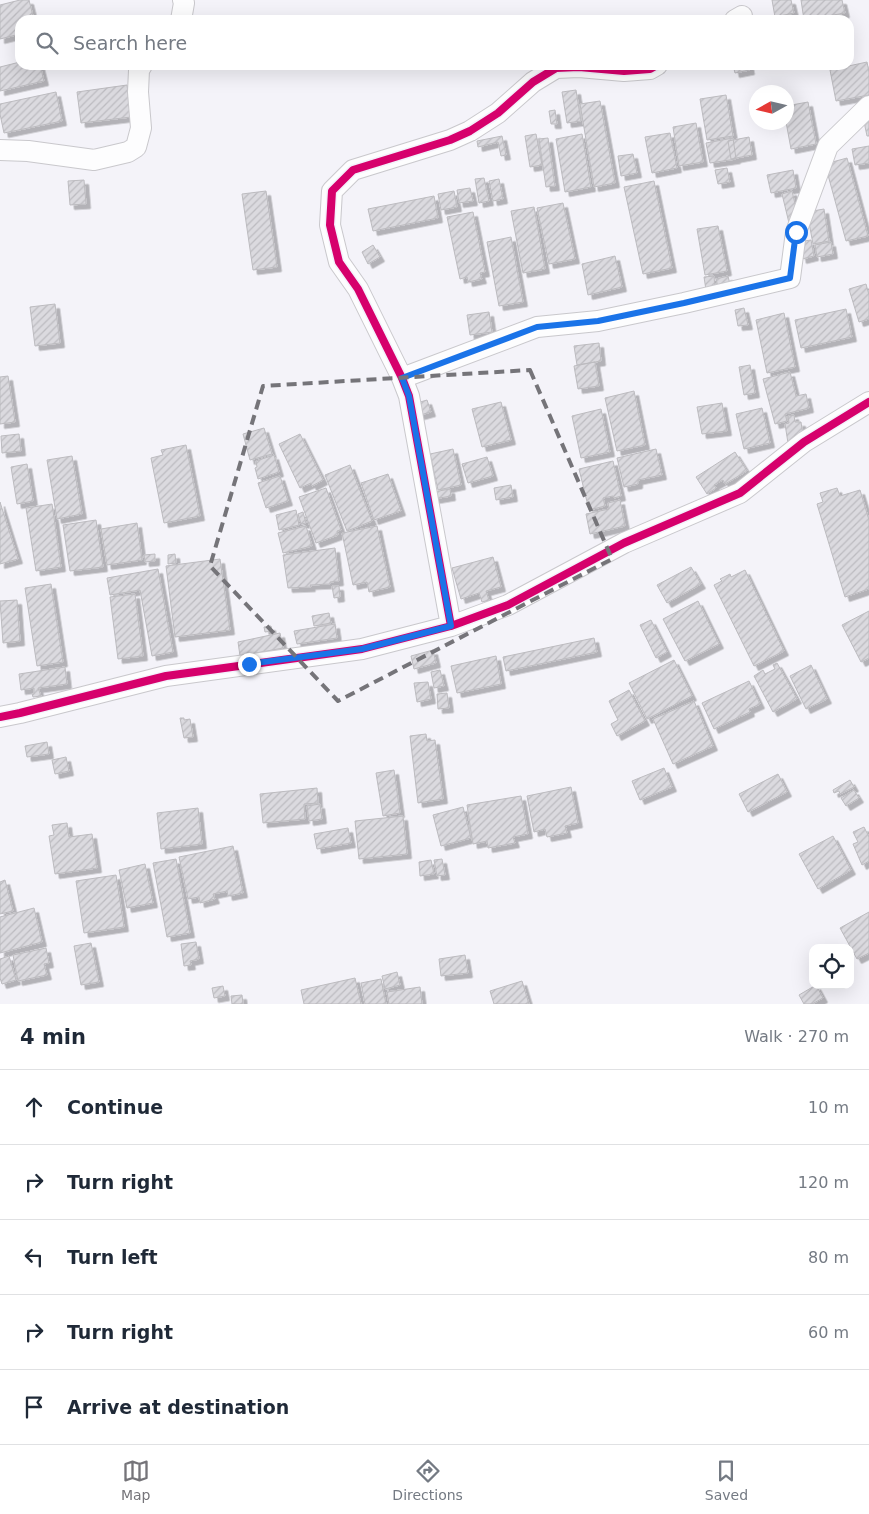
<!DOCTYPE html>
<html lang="en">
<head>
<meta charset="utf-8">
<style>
  :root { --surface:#fff; --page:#f2f2f3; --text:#1f2937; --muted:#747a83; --line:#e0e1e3; --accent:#757479 }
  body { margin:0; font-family:"DejaVu Sans",sans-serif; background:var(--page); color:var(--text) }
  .controls { position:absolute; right:15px; bottom:15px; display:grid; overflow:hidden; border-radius:10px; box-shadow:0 5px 20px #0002 }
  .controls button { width:45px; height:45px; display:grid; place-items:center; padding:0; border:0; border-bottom:1px solid var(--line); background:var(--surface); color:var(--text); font:25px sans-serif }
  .compass { position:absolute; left:749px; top:85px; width:45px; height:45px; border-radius:50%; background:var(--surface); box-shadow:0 5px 20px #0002; rotate:262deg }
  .stop { position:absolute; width:15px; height:15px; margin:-11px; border:4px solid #1a73e8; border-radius:50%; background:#fff }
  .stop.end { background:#1a73e8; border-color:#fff; box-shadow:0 1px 5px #0008 }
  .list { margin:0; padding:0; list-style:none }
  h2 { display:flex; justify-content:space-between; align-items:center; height:65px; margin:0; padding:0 20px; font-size:21px }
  h2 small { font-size:16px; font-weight:400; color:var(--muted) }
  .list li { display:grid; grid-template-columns:32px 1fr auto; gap:15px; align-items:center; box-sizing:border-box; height:75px; padding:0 20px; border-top:1px solid var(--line) }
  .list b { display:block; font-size:19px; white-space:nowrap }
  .list em { font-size:16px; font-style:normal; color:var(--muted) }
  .icon { flex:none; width:28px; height:28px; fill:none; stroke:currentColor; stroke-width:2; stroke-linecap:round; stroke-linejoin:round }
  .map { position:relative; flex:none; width:869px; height:1004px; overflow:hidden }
  .search { position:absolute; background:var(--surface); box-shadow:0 5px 20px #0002; left:15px; right:15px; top:15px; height:55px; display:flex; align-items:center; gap:12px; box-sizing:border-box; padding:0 18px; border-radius:15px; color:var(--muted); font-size:19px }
  .sheet { height:440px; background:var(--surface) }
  nav { display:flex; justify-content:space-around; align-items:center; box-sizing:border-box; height:70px; border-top:1px solid var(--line); background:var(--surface); font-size:14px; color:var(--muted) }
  nav a { display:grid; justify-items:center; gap:2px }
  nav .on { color:var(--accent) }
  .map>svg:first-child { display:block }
  .building { fill:url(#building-hatch); stroke:#bcbbbf; filter:url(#shadow) }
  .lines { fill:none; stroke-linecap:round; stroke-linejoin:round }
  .minor-casing { stroke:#c9c8cc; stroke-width:22 }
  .minor { stroke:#fdfdfe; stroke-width:20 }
  .cycleway-casing { stroke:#f3f1fb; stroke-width:11 }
  .cycleway { stroke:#d6006c; stroke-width:8 }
  .route { stroke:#1a73e8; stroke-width:6 }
  .marked { fill:none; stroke:#757479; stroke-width:4; stroke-dasharray:10 6; stroke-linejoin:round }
</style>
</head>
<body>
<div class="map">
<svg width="869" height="1004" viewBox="0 0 869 1004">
  <defs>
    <pattern id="building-hatch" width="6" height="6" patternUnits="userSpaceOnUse" patternTransform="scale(1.25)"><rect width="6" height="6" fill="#dbdadf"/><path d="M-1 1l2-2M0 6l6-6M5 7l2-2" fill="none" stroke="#bcbbc0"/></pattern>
    <filter id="shadow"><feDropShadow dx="4.5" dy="4.5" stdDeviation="0" flood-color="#0004"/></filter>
  </defs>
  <rect width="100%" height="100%" fill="#f4f3f9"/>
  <path class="building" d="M20 0H29L34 20H20V34L0 39V5Z
    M772 0H791L794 13 775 17Z
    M801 0H842L845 13 804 20Z
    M20 62V65H40L44 81 0 91V67Z
    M867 62 869 72V95L836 101 830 70Z
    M733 65H749L750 70 735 73Z
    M127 85 131 117 81 123 77 92Z
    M576 90 581 121 567 123 562 92Z
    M56 92 62 121 4 133 0 114V104Z
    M726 95 733 136 707 140 700 99Z
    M600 101 615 183 594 187 580 104Z
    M808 102 816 144 791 149 786 122V106Z
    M555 110 557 124H551L549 111Z
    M869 115V136H867L863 117Z
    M696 123 703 162 679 166 673 127Z
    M670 133 677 168 652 173 645 137Z
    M536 134 542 165 530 167 525 136Z
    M582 134 591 187 565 192 556 139Z
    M502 136 506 155 501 156 498 142 478 147 477 141Z
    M749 137 752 155 731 159 728 141Z
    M548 138 555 186 546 187 539 139Z
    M733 138 736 159 710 163 706 143Z
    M869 146V163L855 165 852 149Z
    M633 154 637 173 621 176 618 156Z
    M847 158 868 236 846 241 825 164Z
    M727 168 730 182 718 184 715 170Z
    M793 170 796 188 771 193 767 175Z
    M484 178 489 201 479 203 475 179Z
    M499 179 503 199 493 201 489 181Z
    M84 180 86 204 70 205 68 181Z
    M654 181 672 268 643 274 624 187Z
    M470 188 473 201 459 203 457 190Z
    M266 191 277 267 253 270 242 194Z
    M454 191 457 207 441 210 438 194Z
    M792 191 799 221 789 223 782 194Z
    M434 196 438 218 373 231 368 209Z
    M563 203 575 259 549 264 537 208Z
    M534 207 545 269 523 273 511 211Z
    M824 209 829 241 813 244 807 212Z
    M473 212 485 272 480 273 482 279 468 282 467 277 460 279 447 217Z
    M718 226 727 271 705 275 697 229Z
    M511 237 523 302 499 306 487 242Z
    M811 240 814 256 802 259 798 242Z
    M831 242 833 254 817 257 815 245Z
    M373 245 380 257 368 264 362 252Z
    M615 256 622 287 588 295 582 264Z
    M714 276 715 289 706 290 704 277Z
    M728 276 731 289 719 291 716 279Z
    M866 284 869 295V319L859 322 849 289Z
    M55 304 60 343 35 346 30 307Z
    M744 308 748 325 738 326 735 310Z
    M846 309 852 337 801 348 795 320Z
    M489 312 492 332 470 335 467 315Z
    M784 313 795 367 767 373 756 320Z
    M599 343 601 361 577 365 574 346Z
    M595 362 599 386 578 389 574 366Z
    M750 365 755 393 744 395 739 367Z
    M790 372 796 396 806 394 809 408 785 414 787 421 775 424 763 379Z
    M8 376 15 422 0 424V377Z
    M634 391 645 445 617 451 605 398Z
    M427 400 431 412 413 417 410 405Z
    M501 402 511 440 482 447 472 409Z
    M722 403 727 431 702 434 697 407Z
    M762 408 770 443 744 449 736 414Z
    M601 409 610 452 581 458 572 416Z
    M794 415 795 422H801L803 436 788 443 785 424 789 423 788 416Z
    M264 428 272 454 250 460 243 434Z
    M19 434 21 451 2 453 1 436Z
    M300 434 323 480 312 486 311 483 300 488 279 444Z
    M186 445 200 516 164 523 151 458 163 455 161 450Z
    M453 449 461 485 438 490 430 454Z
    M656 449 662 475 638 480V484L624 487 617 458Z
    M735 452 747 471 725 484 723 480 714 485 716 488 707 494 696 477Z
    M274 455 279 472 258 479 255 468 257 467 256 461Z
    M72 456 82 514 57 519 47 460Z
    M487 457 493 476 468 483 462 464Z
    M613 461 621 496 614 498 613 496 603 498 605 506 589 510 579 469Z
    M27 464 33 501 17 504 11 467Z
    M350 465 372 521 347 531 325 475Z
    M388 474 401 511 374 520 361 483Z
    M280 476 288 501 266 508 258 483Z
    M511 485 513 497 496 500 494 488Z
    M326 488 341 530 337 531 338 535 316 543 299 497Z
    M837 488 840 496 860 490 869 520V589L845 597 817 504 823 502 820 493Z
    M450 489 451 496 434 499 433 492Z
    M620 500 625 526 590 534 586 514 609 509 608 503Z
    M0 502 18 559 0 564Z
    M52 504 61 567 36 571 26 508Z
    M296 510 299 525 279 530 276 515Z
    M303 512 306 523 301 524 298 514Z
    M96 520 103 567 70 571 63 525Z
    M137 523 142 560 107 565 101 529Z
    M306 526 312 546 283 553 278 533Z
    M377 526 390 587 369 592 367 582 353 585 342 533Z
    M335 548 339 581 330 582V584L310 585 311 587 288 588 283 555Z
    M155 554V561L145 562 144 555Z
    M175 554 176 563 168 564V555Z
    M493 557 501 587 486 591 489 600 482 602 479 593 461 599 452 568Z
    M220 559 230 630 175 637 166 566Z
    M691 567 701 584 667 603 657 585Z
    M158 569 173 652 152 656 140 590 110 595 107 578Z
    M745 570 784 651 754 666 714 585 722 581 720 579 730 574 731 577Z
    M51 584 63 662 37 666 25 588Z
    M332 586H339L340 597 334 598Z
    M135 594 143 656 118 659 110 597Z
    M17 600 20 641 3 643 0 601Z
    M698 601 719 644 685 661 663 619Z
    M869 611V658L861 662 842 625Z
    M329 613 331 623 314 626 312 616Z
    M651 620 667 652 656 658 640 625Z
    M335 624 337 638 297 644 294 631Z
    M271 626 272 631 265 632 264 627Z
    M280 633 283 648 240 656 238 642Z
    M594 638 597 652 506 671 503 657Z
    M433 650 436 663 414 669 411 656Z
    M496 656 501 684 457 693 451 666Z
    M674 660 692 696 647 719 629 683Z
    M777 663 797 699 773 712 754 676 763 670 765 674 775 669 773 665Z
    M811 665 827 699 806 709 790 676Z
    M65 667 67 684 38 688 41 696 33 697 32 694H34V688L21 690 19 674Z
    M440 670 444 686 434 688 431 672Z
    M749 681 760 704 749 709 750 712 714 729 702 703Z
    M428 682 431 699 417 702 414 683Z
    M629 690 645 721 617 736 611 724 618 720 609 701Z
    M447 693 449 708 438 709 437 694Z
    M694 701 713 746 673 764 653 719Z
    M180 718H184V720L190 719 193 737 184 738Z
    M426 734 427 741 435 740 443 799 418 803 410 736Z
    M47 742 49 754 27 757 25 746Z
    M66 757 69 771 55 774 52 760Z
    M664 768 672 787 640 800 632 781Z
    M394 770 400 813 383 816 376 773Z
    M778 774 787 792 748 812 739 794Z
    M850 780 854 787 840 794 839 791 834 793 833 790Z
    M571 787 578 823 565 826 567 833 547 837 545 829 534 832 527 796Z
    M317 788 318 803 304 804 305 819 263 823 260 794Z
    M854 790 859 798 846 806 841 798Z
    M521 796 528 834 513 837 515 843 488 848 487 841 473 844 467 805Z
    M320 804 322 819 309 821 307 806Z
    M463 807 471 838 441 846 433 815Z
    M198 808 202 844 161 849 157 813Z
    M403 816 407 854 359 859 355 821Z
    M67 823 69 837 92 834 97 868 55 874 49 836 54 835 52 825Z
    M864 827 869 837V861L862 865 853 844 858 842 853 832Z
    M348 828 351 843 317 849 314 834Z
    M833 836 851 870 818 889 799 854Z
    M233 846 243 893 228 896 227 891 213 894 215 899 200 903 199 897 188 899 179 857Z
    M176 859 190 933 167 937 153 863Z
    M442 859 445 875 437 876 434 860Z
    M431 860 434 874 420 876 419 862Z
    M145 864 153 903 127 908 119 870Z
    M116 875 124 927 84 933 76 881Z
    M5 880 13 911 0 914V882Z
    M34 908 42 942 0 953V917Z
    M869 912V953L857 959 840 928Z
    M196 942 199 959 190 961 191 965 184 966 181 944Z
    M91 943 99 982 81 985 74 946Z
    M46 948 49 963 44 964 47 975 18 981 13 955Z
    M465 955 468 973 441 976 439 959Z
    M9 956 16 980 2 984 0 978V959Z
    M397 972 400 985 385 989 382 976Z
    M355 978 361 1004H304L301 990Z
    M381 979 386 1004H365L361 983Z
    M522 981 529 1004H494L490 991Z
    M816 985 823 998 812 1004H804L799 995Z
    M223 986 225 996 214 998 212 988Z
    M420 987 422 1004H389L387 992Z
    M242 995 243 1004H232L231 996Z"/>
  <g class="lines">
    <defs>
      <path id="minor" d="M181 20 184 3 183 0
        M735 20 742 16
        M0 150 28 151 94 160 128 152 136 147 141 128 138 92 139 70 142 65
        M402 378 537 327 598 321 684 303 790 278 796 232 828 146 869 106
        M451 626 409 396 402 378 358 289 339 262 330 225 332 191 353 170 450 140 470 131 498 113 533 82 556 68 579 67 624 71 650 69 657 65
        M0 717 20 713 166 676 362 649 451 626 508 605 624 543 740 493 804 442 869 402"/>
    </defs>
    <use href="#minor" class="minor-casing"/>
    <use href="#minor" class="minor"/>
    <defs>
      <path id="cycleway" d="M451 626 409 396 402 378 358 289 339 262 330 225 332 191 353 170 450 140 470 131 498 113 533 82 556 68 579 67 624 71 650 69 657 65
        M0 717 20 713 166 676 362 649 451 626 508 605 624 543 740 493 804 442 869 402"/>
    </defs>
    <use href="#cycleway" class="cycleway-casing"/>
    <use href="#cycleway" class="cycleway"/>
  </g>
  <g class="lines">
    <path class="route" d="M249 664 362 649 451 626 409 396 402 378 537 327 598 321 684 303 790 278 796 232"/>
  </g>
  <path class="marked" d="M530 370 612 559 338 701 210 566 263 386Z"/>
</svg>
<div class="controls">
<button><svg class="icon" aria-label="locate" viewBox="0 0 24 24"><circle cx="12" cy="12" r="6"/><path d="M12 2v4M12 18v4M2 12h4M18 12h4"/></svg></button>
</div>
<svg class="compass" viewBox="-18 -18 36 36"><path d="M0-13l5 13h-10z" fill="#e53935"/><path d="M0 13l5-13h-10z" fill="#747a83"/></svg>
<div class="stop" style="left:796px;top:232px"></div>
<div class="stop end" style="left:249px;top:664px"></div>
<div class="search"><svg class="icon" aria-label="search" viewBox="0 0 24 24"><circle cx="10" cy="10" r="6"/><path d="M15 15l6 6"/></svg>Search here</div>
</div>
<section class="sheet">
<h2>4 min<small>Walk · 270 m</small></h2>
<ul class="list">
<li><svg class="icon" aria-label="ahead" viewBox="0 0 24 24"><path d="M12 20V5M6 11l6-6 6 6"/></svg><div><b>Continue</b></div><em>10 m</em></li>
<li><svg class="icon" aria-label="right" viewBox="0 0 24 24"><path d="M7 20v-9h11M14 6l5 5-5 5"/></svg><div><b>Turn right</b></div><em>120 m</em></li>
<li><svg class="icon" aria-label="left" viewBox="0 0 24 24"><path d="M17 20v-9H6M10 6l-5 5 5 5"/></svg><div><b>Turn left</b></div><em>80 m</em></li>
<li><svg class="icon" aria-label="right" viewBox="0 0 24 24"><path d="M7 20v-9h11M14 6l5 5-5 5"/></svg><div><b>Turn right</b></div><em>60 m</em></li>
<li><svg class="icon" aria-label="arrive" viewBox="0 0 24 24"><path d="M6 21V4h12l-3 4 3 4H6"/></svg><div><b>Arrive at destination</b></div></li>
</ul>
</section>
<nav>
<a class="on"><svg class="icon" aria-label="map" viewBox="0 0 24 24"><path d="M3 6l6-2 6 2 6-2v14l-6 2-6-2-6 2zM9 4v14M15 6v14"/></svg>Map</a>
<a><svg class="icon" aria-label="directions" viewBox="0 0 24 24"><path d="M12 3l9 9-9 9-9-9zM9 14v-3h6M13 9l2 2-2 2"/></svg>Directions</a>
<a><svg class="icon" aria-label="saved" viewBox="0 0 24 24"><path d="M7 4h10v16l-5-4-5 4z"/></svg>Saved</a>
</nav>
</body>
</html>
